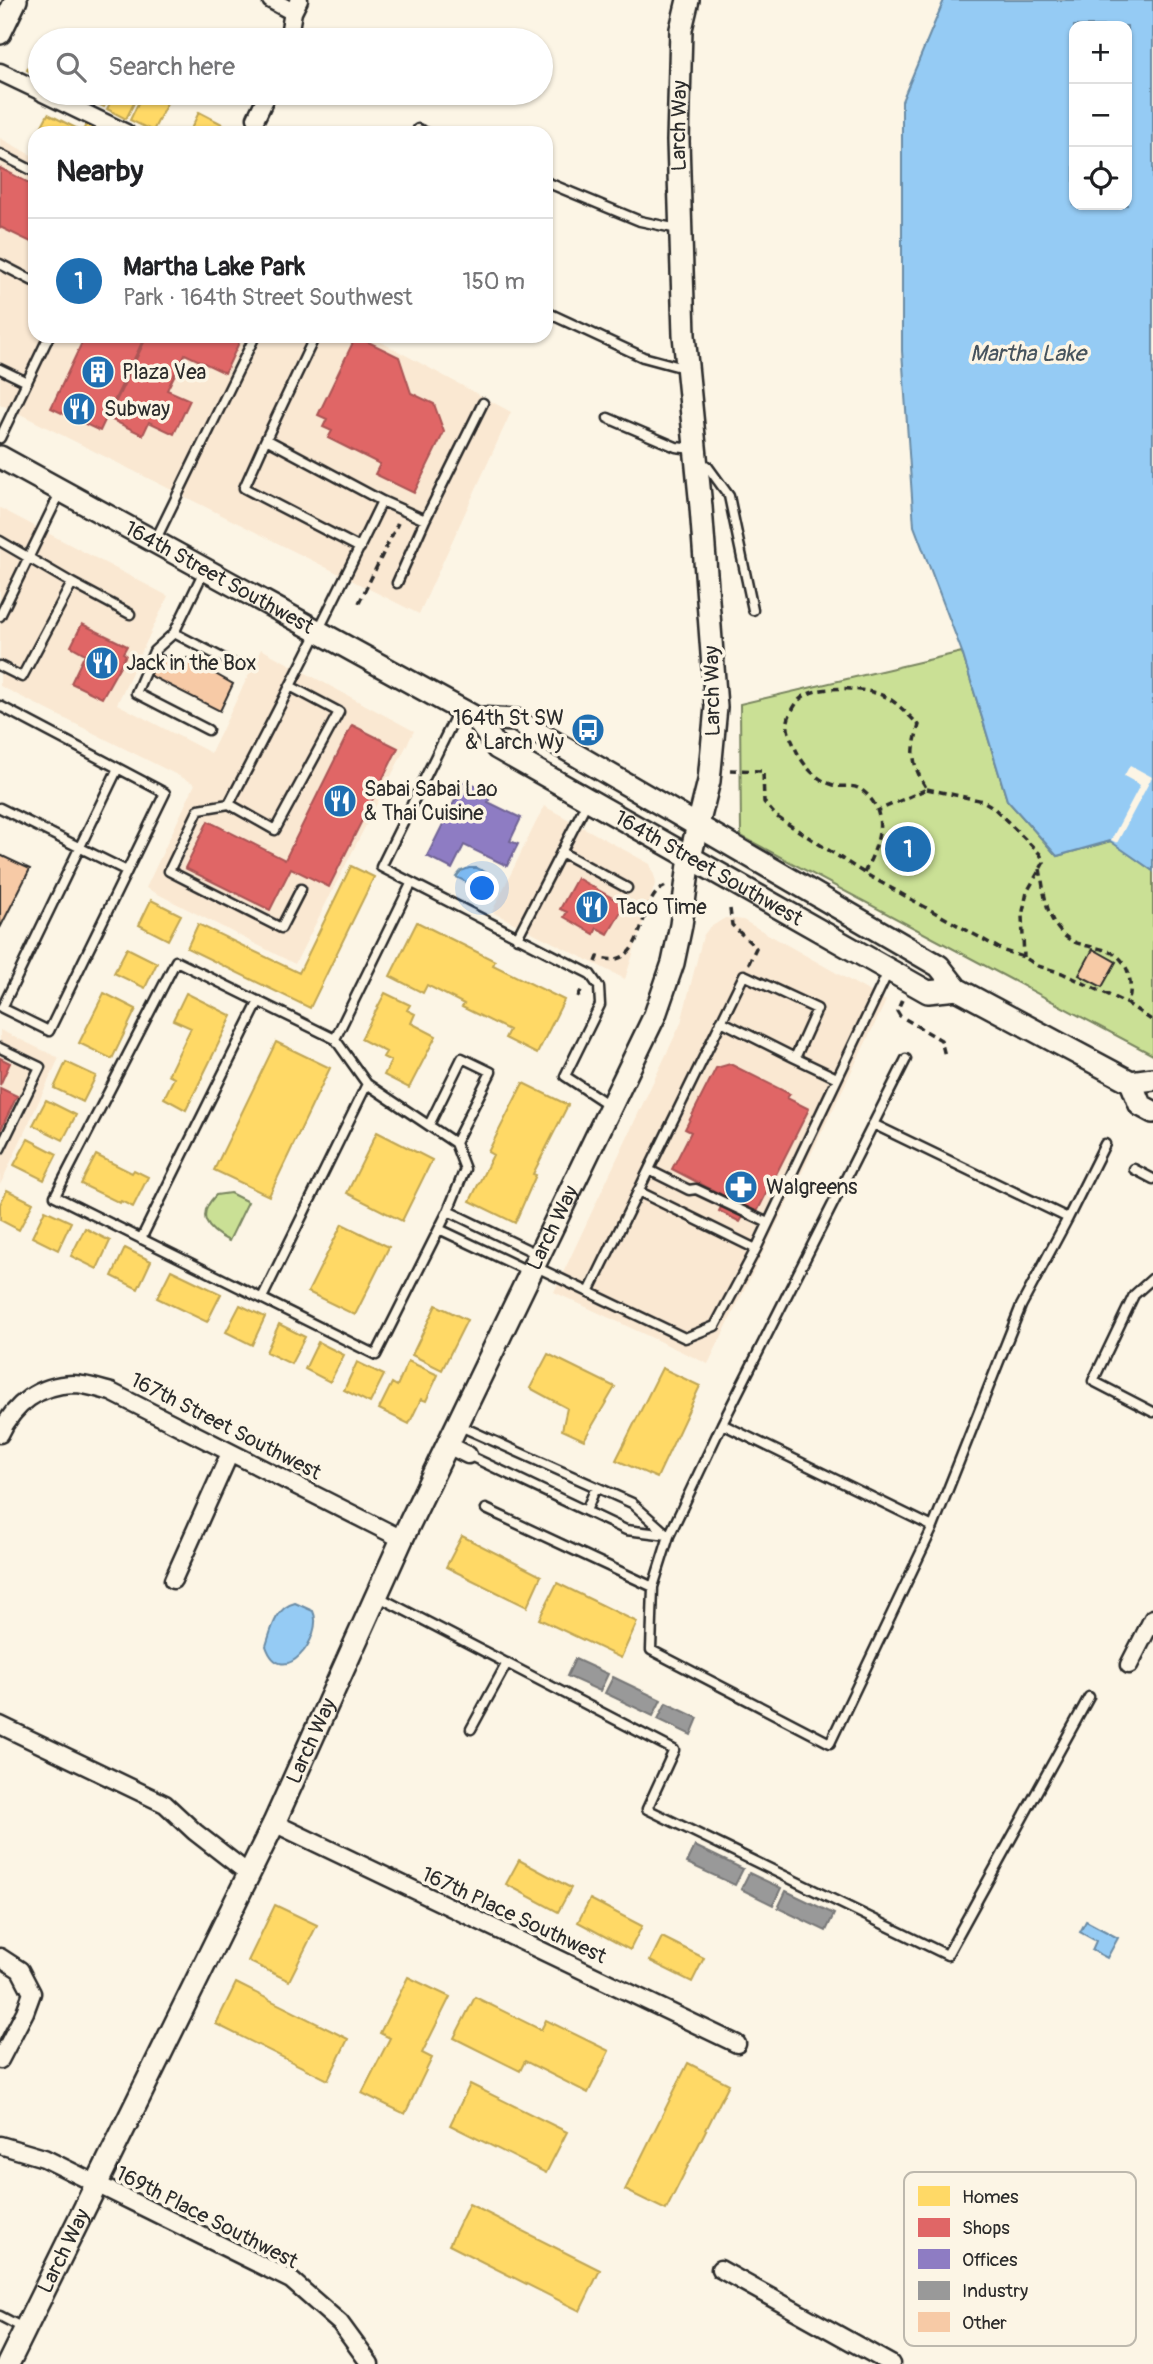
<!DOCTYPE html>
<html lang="en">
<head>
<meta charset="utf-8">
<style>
  :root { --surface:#fff; --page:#f2f2f2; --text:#202124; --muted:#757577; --line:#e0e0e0; --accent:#1f6fb2 }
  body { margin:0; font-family:Pangolin,sans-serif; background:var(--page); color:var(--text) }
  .controls { position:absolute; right:21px; top:21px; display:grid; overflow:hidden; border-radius:14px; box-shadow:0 2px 5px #0004 }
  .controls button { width:63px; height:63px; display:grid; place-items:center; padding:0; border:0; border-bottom:2px solid var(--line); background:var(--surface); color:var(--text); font:35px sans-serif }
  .you { position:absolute; left:483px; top:889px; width:24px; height:24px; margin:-18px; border:5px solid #fff; border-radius:50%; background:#1a73e8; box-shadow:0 0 0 10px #1a73e833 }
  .badge { display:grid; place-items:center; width:46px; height:46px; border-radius:50%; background:var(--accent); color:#fff; font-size:23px; font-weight:700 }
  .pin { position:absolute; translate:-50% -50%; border:4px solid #fff; box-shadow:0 2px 7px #0006 }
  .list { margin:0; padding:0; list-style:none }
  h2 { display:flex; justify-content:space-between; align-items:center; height:91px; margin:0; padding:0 28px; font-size:30px }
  h2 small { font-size:23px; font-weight:400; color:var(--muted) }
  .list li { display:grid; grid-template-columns:46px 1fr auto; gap:21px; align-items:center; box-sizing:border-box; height:126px; padding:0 28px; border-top:2px solid var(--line) }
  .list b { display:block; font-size:26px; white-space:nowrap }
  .list p { margin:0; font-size:23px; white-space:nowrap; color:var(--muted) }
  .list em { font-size:23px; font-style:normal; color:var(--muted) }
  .icon { flex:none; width:38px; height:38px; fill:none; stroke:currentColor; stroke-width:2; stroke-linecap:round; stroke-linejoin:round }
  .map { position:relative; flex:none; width:1153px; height:2364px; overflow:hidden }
  .search { position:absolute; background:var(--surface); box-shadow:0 2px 5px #0004; left:28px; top:28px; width:525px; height:77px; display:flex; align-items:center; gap:18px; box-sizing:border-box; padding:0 24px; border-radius:38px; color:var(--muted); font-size:26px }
  .panel { position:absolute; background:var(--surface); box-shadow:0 2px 5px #0004; left:28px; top:126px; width:525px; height:217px; border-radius:21px }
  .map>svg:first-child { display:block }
  .built { fill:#fae8d2 }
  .green { fill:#cae095; stroke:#7a8660; stroke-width:2 }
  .water { fill:#95cbf4; stroke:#6b8ba4; stroke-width:2; fill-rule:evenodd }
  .pier { fill:#fcf5e5 }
  .homes { fill:#ffd966; stroke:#bfa554; stroke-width:2 }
  .shops { fill:#e06666; stroke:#aa5454; stroke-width:2 }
  .offices { fill:#8e7cc3; stroke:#706495; stroke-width:2 }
  .industry { fill:#999; stroke:#787878; stroke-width:2 }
  .building { fill:#f7caa6; stroke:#2b2b2b; stroke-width:2 }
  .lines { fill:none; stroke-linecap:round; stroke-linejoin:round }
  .lane-casing { stroke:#2b2b2b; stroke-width:13 }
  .street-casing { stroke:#2b2b2b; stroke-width:21 }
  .secondary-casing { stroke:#2b2b2b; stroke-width:26 }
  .path { stroke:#2b2b2b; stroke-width:3.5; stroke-dasharray:7 5; stroke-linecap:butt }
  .lane { stroke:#fcf5e5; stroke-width:8 }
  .street { stroke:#fcf5e5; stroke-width:16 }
  .secondary { stroke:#fcf5e5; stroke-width:21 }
  .labels { text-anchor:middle; stroke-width:7; stroke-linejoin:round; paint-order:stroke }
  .street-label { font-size:21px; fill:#2b2b2b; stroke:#fcf5e5 }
  .poi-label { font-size:21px; fill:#2b2b2b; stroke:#fcf5e5; text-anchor:start }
  .water-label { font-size:23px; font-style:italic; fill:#46535d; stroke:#fcf5e5 }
  .key { fill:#fcf5e5; stroke:#bdb8ad; stroke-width:2 }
  .key-label { font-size:19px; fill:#2b2b2b }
</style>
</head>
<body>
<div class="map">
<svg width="1153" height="2364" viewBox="0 0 1153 2364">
  <rect width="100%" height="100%" fill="#fcf5e5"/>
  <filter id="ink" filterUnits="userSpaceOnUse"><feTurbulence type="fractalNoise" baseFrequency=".0143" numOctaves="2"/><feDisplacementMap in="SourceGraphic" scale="14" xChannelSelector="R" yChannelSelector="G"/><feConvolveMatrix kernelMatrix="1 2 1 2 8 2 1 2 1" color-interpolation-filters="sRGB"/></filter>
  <g filter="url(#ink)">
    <path class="built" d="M0 138 35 157V336H370L511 412 419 614 0 404Z
      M0 508 168 596 117 704 211 753 261 649 414 731 295 964 146 888 195 784 0 686Z
      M544 806 650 864 656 881 625 979 492 912Z
      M725 918 743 920 886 1001 708 1364 554 1292 681 1023 703 936 709 928Z
      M0 1030 59 1058 0 1185Z"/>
    <path class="green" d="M962 652 1007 800 1057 856 1111 841 1153 871V1055L741 836 740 704Z
      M230 1193 248 1202 229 1241C207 1230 195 1216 216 1195Z"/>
    <path class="water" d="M944 0H1153V871L1110 841 1057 856 1007 800 962 652 914 526 902 351V101ZM1074 26H1127V205H1074Z
      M469 868H477L485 872 482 879 491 884 487 892 456 877 461 871Z
      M295 1603 313 1611C325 1636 282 1692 266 1646 271 1630 276 1607 295 1603Z
      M1086 1921 1118 1938 1107 1958 1092 1950 1096 1941 1080 1932Z"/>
    <path class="pier" d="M1130 765 1152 777 1117 843 1111 840 1140 785 1124 776Z"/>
    <path class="homes" d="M40 43V77L27 70Z
      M82 93H111L104 107 81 96Z
      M115 93H139L126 119 107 109Z
      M143 93H161L170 97 153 131 130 120Z
      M199 112 222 124 217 133H189Z
      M48 114 76 128 74 133H38Z
      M86 124 104 133H82Z
      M228 126 242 133H224Z
      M351 866 374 877 310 1008 187 948 198 924 299 973Z
      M151 900 181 915 168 940 139 925Z
      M417 922 495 961 493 965 564 1000 537 1054 505 1038 509 1030 462 1007 464 1004 427 985 423 993 390 976Z
      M127 948 157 963 145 988 114 973Z
      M104 993 136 1009 112 1059 79 1043Z
      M186 993 232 1016 186 1110 164 1098 174 1078 168 1075 191 1028 173 1020Z
      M385 993 410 1005 407 1010 415 1014 411 1023 436 1036 409 1088 384 1075 391 1061 383 1057 386 1052 361 1039Z
      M276 1042 330 1068 269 1196 214 1170Z
      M66 1062 96 1076 83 1102 54 1088Z
      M523 1083 568 1105 533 1174 536 1175 515 1223 470 1201 493 1155 488 1152Z
      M46 1100 76 1115 63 1140 33 1125Z
      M377 1132 432 1160 402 1221 347 1193Z
      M28 1139 57 1154 44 1180 14 1165Z
      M96 1155 132 1173 134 1170 148 1177 133 1207 121 1201 120 1203 81 1184Z
      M7 1190 33 1203 19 1230 0 1220V1204Z
      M45 1210 71 1222 58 1250 32 1237Z
      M342 1224 389 1247 355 1315 308 1292Z
      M85 1228 110 1241 97 1269 71 1256Z
      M125 1248 151 1261 138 1289 112 1276Z
      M171 1270 221 1294 207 1322 157 1298Z
      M240 1305 265 1317 252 1345 226 1332Z
      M436 1305 467 1320 442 1370 412 1355Z
      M279 1324 305 1337 291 1364 266 1352Z
      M318 1342 344 1355 330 1382 305 1369Z
      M548 1354 615 1387 584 1440 562 1430 567 1408 530 1388Z
      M408 1361 438 1375 426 1401 421 1399 409 1424 379 1409 392 1383 397 1386Z
      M357 1362 384 1375 370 1403 344 1390Z
      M662 1368 700 1386 657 1478 616 1460Z
      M462 1536 541 1576 527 1607 446 1567Z
      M557 1583 637 1622 621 1658 539 1619Z
      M519 1860 571 1888 558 1912 506 1884Z
      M590 1899 642 1926 630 1950 578 1922Z
      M275 1905 317 1925 289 1981 248 1961Z
      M662 1937 704 1958 692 1982 650 1961Z
      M408 1977 450 1997 422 2053 432 2058 405 2114 362 2093 390 2038 380 2033Z
      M236 1983 348 2039 328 2080 216 2024Z
      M475 1997 541 2030 546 2020 609 2051 588 2093 525 2061 520 2071 454 2038Z
      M688 2063 729 2084 666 2210 625 2190Z
      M470 2084 567 2132 546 2173 450 2125Z
      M469 2204 600 2270 580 2311 449 2245Z"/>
    <path class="shops" d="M0 168 35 186V244L0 227Z
      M85 336H145L100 431 51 408Z
      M147 336H242L225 373 185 354 167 390 190 400 174 434 149 422 143 435 108 418Z
      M356 336 399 357 411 393 434 404 444 432 414 493 375 474 380 464 328 438 332 431 323 427 327 419 318 415Z
      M82 624 127 646 123 653 126 655 102 698 71 683 85 654 71 646Z
      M352 725 398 748 329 887 291 868 270 910 185 868 208 821 285 860Z
      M577 878 625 905 608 934 597 928 594 934 564 917 567 912 560 909Z
      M0 1058 10 1063 0 1085Z
      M730 1064 790 1094 787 1098 809 1109 757 1212 748 1208 740 1222 719 1211 726 1197 672 1169 691 1132 685 1129 716 1068Z
      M0 1088 17 1096 0 1131Z"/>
    <path class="offices" d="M465 780 492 794 488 802 521 818 510 841 518 844 507 866 464 845 452 869 427 856Z"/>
    <path class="industry" d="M575 1659 608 1674 600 1691 567 1676Z
      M613 1677 661 1700 653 1716 605 1693Z
      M666 1703 698 1718 691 1735 658 1719Z
      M695 1846 743 1869 735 1885 687 1863Z
      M749 1873 781 1888 773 1905 741 1889Z
      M786 1891 834 1914 826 1931 778 1908Z"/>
    <path class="building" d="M158 653 174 661 176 657 185 661 187 658 233 684 220 711 147 674Z
      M911 841 930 858 916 873 898 855Z
      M0 855 30 869 0 928Z
      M1093 949 1116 962 1102 987 1079 975Z"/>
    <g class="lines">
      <defs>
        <path id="lane" d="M418 129 427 133
          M0 154 35 172
          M546 182 640 221 678 229
          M0 264 35 282
          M546 312 643 357 684 368
          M315 336 266 439 382 501
          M0 369 27 382
          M608 418 676 447 692 449
          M0 438 49 336
          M266 439 244 488 360 548
          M699 460 708 467 729 496 753 610
          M0 541 72 583 22 677 0 666
          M155 541 255 336
          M204 571 174 633 234 664
          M72 583 130 614
          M397 583 425 520
          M0 616 60 493
          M174 633 154 651 136 693 208 730
          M290 686 339 712 275 830 229 804C282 703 333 603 382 501L425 520 483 403
          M0 706 165 793 49 1031 2 1008 118 768
          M458 711 381 867 590 974 599 987 600 1005 565 1076 609 1105
          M229 804 199 809 169 871 281 928 301 889
          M0 808 127 871
          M561 852 627 888
          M517 938 588 800
          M176 961 335 1039 367 1084 455 1143 465 1169 448 1211 376 1355 55 1196Z
          M721 1021 795 1058
          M335 1039 411 884
          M0 1048 40 1067 0 1149
          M873 1124 1068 1218 1105 1144
          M429 1125 462 1058 491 1072 455 1143
          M1134 1169 1153 1179
          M649 1170 689 1190 696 1189 768 1223
          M638 1191 756 1249
          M448 1211 537 1254
          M439 1229 528 1271
          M141 1239 259 1001
          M534 1266 685 1338 715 1326 756 1249 889 970
          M1153 1278 1134 1295 1093 1381 1153 1412
          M589 1292 744 975 817 1009 795 1058 837 1078
          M262 1298 367 1084
          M722 1424 933 1527 1021 1306 1068 1218
          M458 1425 632 1503 669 1536
          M468 1455 626 1530 668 1535
          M486 1509 653 1587 651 1650 830 1743 933 1527
          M586 1511 596 1487
          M653 1587 669 1536 722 1424 906 1059
          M379 1597 674 1750 647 1809 947 1955 1089 1697
          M471 1729 507 1663
          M0 2316 25 2329"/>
        <path id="street" d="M271 0 293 12 299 0
          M288 40 293 12
          M0 72 40 91
          M43 93 126 133
          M256 118 268 93
          M0 1434C14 1404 39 1385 73 1384 86 1384 100 1389 111 1392L402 1539
          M448 1445 468 1455
          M173 1580 230 1453
          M1129 1665 1153 1618
          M0 1725 165 1804 195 1832 249 1874
          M274 1823 737 2044
          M0 1957 20 1970 32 1993 25 2012 0 2060
          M0 2145 44 2158 291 2280 340 2323 370 2364
          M720 2269 891 2364"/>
        <g id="secondary">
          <path d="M0 33 16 0"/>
          <path id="s1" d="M0 457 476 718 516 720 939 966 957 989 1131 1082 1153 1079"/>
          <path id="s2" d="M476 718 497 748 889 970 928 992 957 989"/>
          <path d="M1131 1082 1140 1105 1153 1112"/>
          <path id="s3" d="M8 2364 274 1823 402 1539 655 1015 673 963 681 925 690 857 709 781 716 707 701 507 684 335 678 141 681 29 688 0"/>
        </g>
      </defs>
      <use href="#lane" class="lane-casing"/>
      <use href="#street" class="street-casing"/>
      <use href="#secondary" class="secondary-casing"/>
      <path class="path" d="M359 603 398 523
        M730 770 763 771 764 802 777 817 864 873 1004 951 1024 957 1038 966 1062 973 1128 1004 1153 1021
        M927 789 983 801 993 807 1040 854 1044 862 1027 892 1022 916 1024 957
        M1040 869C1044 890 1045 914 1060 931 1072 946 1089 945 1105 950 1129 956 1134 983 1128 1004
        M864 873C876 850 889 820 870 798 868 795 862 789 858 788 852 785 843 787 837 786 815 781 801 763 793 743 785 726 786 719 796 704 808 682 867 687 886 697 898 703 909 716 919 725 911 753 911 764 927 789L879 810
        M730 909 732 925 756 948 748 965
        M596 962 598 957C649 974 635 897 666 886
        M578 997 583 986
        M902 1000 897 1011 900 1016 941 1040 945 1056"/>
      <use href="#lane" class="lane"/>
      <use href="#street" class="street"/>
      <use href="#secondary" class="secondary"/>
    </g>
  </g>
  <defs>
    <symbol id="building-disc" viewBox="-11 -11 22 22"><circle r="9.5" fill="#1f6fb2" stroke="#fcf5e5"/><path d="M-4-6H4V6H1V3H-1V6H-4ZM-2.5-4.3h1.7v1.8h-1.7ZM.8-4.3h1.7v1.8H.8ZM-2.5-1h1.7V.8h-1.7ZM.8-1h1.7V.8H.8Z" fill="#fff"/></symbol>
    <symbol id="restaurant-disc" viewBox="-11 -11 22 22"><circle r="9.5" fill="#1f6fb2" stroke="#fcf5e5"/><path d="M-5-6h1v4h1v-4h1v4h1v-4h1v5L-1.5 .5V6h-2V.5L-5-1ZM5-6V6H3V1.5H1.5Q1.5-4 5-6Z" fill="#fff"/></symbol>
    <symbol id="bus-disc" viewBox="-11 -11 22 22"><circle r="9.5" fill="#1f6fb2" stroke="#fcf5e5"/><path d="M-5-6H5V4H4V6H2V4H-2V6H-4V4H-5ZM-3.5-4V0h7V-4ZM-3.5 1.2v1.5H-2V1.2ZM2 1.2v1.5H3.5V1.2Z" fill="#fff"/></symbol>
    <symbol id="pharmacy-disc" viewBox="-11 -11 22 22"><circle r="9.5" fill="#1f6fb2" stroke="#fcf5e5"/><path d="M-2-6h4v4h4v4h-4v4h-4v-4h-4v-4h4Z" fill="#fff"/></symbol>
  </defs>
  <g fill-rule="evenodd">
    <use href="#building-disc" x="79" y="353" width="38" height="38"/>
    <use href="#restaurant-disc" x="60" y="390" width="38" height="38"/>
    <use href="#restaurant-disc" x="83" y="644" width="38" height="38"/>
    <use href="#bus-disc" x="569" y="711" width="38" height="38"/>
    <use href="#restaurant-disc" x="321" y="782" width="38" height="38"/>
    <use href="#restaurant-disc" x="573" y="888" width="38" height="38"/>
    <use href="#pharmacy-disc" x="722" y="1168" width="38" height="38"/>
  </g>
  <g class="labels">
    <g class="street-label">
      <text dy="7" stroke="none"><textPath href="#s3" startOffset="2394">Larch Way</textPath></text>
      <text dy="7" stroke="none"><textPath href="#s1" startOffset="250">164th Street Southwest</textPath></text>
      <text transform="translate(712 691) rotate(-91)" y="7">Larch Way</text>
      <text dy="7" stroke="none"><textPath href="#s2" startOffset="280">164th Street Southwest</textPath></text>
      <text dy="7" stroke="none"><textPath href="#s3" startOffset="1260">Larch Way</textPath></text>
      <text transform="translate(226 1426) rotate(27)" y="7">167th Street Southwest</text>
      <text dy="7" stroke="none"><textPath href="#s3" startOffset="693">Larch Way</textPath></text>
      <text transform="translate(514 1915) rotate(25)" y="7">167th Place Southwest</text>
      <text transform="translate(207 2217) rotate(27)" y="7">169th Place Southwest</text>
      <text dy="7" stroke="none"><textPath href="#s3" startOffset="126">Larch Way</textPath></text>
    </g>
    <g class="poi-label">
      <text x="122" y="379">Plaza Vea</text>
      <text x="104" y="416">Subway</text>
      <text x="126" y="670">Jack in the Box</text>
      <text x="564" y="725" text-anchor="end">164th St SW<tspan x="564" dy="24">&amp; Larch Wy</tspan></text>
      <text x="364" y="796">Sabai Sabai Lao<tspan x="364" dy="24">&amp; Thai Cuisine</tspan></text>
      <text x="616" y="914">Taco Time</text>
      <text x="766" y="1194">Walgreens</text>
    </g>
    <g class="water-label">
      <text x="1028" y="361">Martha Lake</text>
    </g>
  </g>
  <rect x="904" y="2172" width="232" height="174" rx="10" class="key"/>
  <rect x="918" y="2186" width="32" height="20" fill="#ffd966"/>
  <rect x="918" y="2218" width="32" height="19" fill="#e06666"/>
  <rect x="918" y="2249" width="32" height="20" fill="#8e7cc3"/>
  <rect x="918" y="2281" width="32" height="19" fill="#999"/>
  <rect x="918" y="2312" width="32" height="20" fill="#f7caa6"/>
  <g class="key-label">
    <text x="962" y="2203">Homes</text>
    <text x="962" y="2234">Shops</text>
    <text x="962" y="2266">Offices</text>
    <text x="962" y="2297">Industry</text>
    <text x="962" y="2329">Other</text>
  </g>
</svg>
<div class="controls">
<button>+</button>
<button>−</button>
<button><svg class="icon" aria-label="locate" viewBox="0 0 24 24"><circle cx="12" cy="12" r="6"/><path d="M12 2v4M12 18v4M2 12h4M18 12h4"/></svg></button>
</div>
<div class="you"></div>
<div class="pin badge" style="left:908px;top:849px">1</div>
<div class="search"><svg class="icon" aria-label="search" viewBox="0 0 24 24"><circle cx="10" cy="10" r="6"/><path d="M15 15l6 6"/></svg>Search here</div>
<section class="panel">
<h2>Nearby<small></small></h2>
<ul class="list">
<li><span class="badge">1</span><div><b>Martha Lake Park</b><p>Park · 164th Street Southwest</p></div><em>150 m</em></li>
</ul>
</section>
</div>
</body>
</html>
